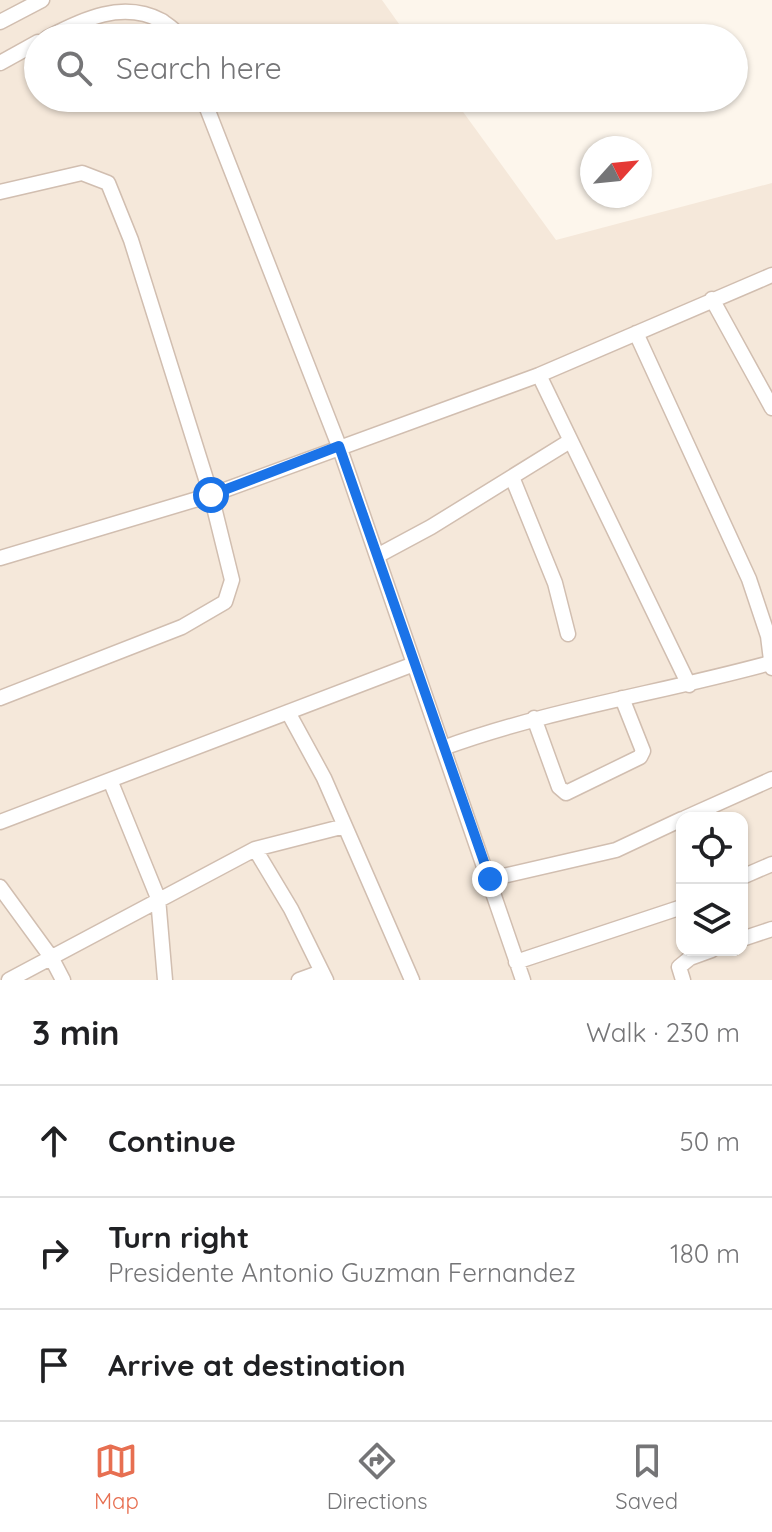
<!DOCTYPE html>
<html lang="en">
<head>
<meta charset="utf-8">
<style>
  :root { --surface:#fff; --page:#f2f2f2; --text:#202124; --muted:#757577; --line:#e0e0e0; --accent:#e76f51 }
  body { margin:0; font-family:Quicksand,sans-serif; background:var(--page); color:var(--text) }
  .controls { position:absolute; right:24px; bottom:24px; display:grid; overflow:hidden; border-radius:16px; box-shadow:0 2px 6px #0004 }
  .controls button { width:72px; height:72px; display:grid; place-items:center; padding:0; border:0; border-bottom:2px solid var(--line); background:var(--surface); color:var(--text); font:40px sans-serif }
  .compass { position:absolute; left:580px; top:136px; width:72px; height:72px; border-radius:50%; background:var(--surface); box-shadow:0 2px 6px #0004; rotate:63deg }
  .stop { position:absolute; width:24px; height:24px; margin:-18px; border:6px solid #1a73e8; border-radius:50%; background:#fff }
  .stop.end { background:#1a73e8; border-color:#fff; box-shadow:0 2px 8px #0008 }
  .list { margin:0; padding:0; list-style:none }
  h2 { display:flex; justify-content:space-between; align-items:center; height:104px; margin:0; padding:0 32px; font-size:34px }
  h2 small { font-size:26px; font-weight:400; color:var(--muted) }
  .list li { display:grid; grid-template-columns:52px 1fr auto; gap:24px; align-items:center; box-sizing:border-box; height:112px; padding:0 32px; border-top:2px solid var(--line) }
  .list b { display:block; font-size:30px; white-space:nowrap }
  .list p { margin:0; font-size:26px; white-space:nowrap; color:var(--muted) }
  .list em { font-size:26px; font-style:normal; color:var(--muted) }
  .icon { flex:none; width:44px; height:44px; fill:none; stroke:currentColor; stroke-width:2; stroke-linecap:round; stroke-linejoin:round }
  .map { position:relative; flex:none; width:772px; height:980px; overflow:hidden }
  .search { position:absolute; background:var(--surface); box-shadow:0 2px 6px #0004; left:24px; right:24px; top:24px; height:88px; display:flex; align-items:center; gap:20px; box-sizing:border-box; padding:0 28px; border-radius:44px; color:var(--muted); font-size:30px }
  .sheet { height:440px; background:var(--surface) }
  nav { display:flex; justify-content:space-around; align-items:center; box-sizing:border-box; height:112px; border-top:2px solid var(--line); background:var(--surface); font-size:22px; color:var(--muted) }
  nav a { display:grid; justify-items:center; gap:4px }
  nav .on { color:var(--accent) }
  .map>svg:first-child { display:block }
  .residential { fill:#f5e8da; fill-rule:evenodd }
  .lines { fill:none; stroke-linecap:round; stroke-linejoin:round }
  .street-casing { stroke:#d1beb0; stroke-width:17 }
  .street { stroke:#fff; stroke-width:14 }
  .route { stroke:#1a73e8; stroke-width:10 }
</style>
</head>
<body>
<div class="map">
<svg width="772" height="980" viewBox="0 0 772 980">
  <rect width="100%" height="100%" fill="#fdf6ec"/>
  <path class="residential" d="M0 0H382L409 38H38V98H453L556 240 772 183V980H0ZM682 818H742V950H682Z"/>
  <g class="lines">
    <defs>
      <path id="street" d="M0 22 42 0
        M47 38C83 19 123 0 162 21 169 26 176 30 179 38
        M0 63 38 42
        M203 98 339 446 523 980
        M0 192 82 173 108 183 131 240 211 495 232 580 225 602 182 627 0 698
        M712 299 772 408
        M636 333 749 579 768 636 772 668
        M539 375 689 685
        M512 477 555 583 568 634
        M377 556 431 527 570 441
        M0 558 211 495 539 375 772 275
        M288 712 324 778 412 980
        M534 718 559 787 566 793 640 757 643 751 622 698
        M443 748C550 709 661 693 770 663
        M110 780 158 898 165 980
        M685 818 772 779
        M0 822 414 664
        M255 849 291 909 326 980
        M742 877 772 864
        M490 879 616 850 682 819
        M0 887 51 957 63 980
        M742 939 772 929
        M516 962 682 907
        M9 980 255 849 345 826
        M299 980 321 972
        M683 980 679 967 690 958 712 950"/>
    </defs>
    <use href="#street" class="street-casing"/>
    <use href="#street" class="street"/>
  </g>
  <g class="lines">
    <path class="route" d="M211 495 339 446 490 879"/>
  </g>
</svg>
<div class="controls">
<button><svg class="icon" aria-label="locate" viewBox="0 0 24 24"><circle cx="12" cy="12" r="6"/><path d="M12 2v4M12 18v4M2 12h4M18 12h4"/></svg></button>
<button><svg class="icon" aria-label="layers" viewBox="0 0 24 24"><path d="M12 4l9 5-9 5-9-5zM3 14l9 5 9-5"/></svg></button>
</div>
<svg class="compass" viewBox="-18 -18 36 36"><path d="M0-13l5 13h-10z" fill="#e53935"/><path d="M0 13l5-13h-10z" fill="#757577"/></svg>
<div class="stop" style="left:211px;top:495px"></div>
<div class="stop end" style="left:490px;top:879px"></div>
<div class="search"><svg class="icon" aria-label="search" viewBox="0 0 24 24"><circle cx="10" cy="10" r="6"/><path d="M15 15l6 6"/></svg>Search here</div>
</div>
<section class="sheet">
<h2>3 min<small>Walk · 230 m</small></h2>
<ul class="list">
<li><svg class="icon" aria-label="ahead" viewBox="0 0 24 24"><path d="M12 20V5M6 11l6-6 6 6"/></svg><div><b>Continue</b></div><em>50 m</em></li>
<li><svg class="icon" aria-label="right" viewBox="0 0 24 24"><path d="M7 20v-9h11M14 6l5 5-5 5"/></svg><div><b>Turn right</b><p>Presidente Antonio Guzman Fernandez</p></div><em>180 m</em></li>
<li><svg class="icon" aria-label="arrive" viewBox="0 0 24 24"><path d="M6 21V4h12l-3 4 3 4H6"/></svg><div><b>Arrive at destination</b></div></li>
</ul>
</section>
<nav>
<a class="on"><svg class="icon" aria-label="map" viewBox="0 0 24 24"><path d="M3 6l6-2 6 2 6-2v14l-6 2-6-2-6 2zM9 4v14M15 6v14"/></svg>Map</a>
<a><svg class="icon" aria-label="directions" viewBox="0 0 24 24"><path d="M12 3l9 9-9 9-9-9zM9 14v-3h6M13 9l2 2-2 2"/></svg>Directions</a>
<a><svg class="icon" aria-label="saved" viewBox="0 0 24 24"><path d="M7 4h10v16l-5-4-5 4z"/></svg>Saved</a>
</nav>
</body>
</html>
